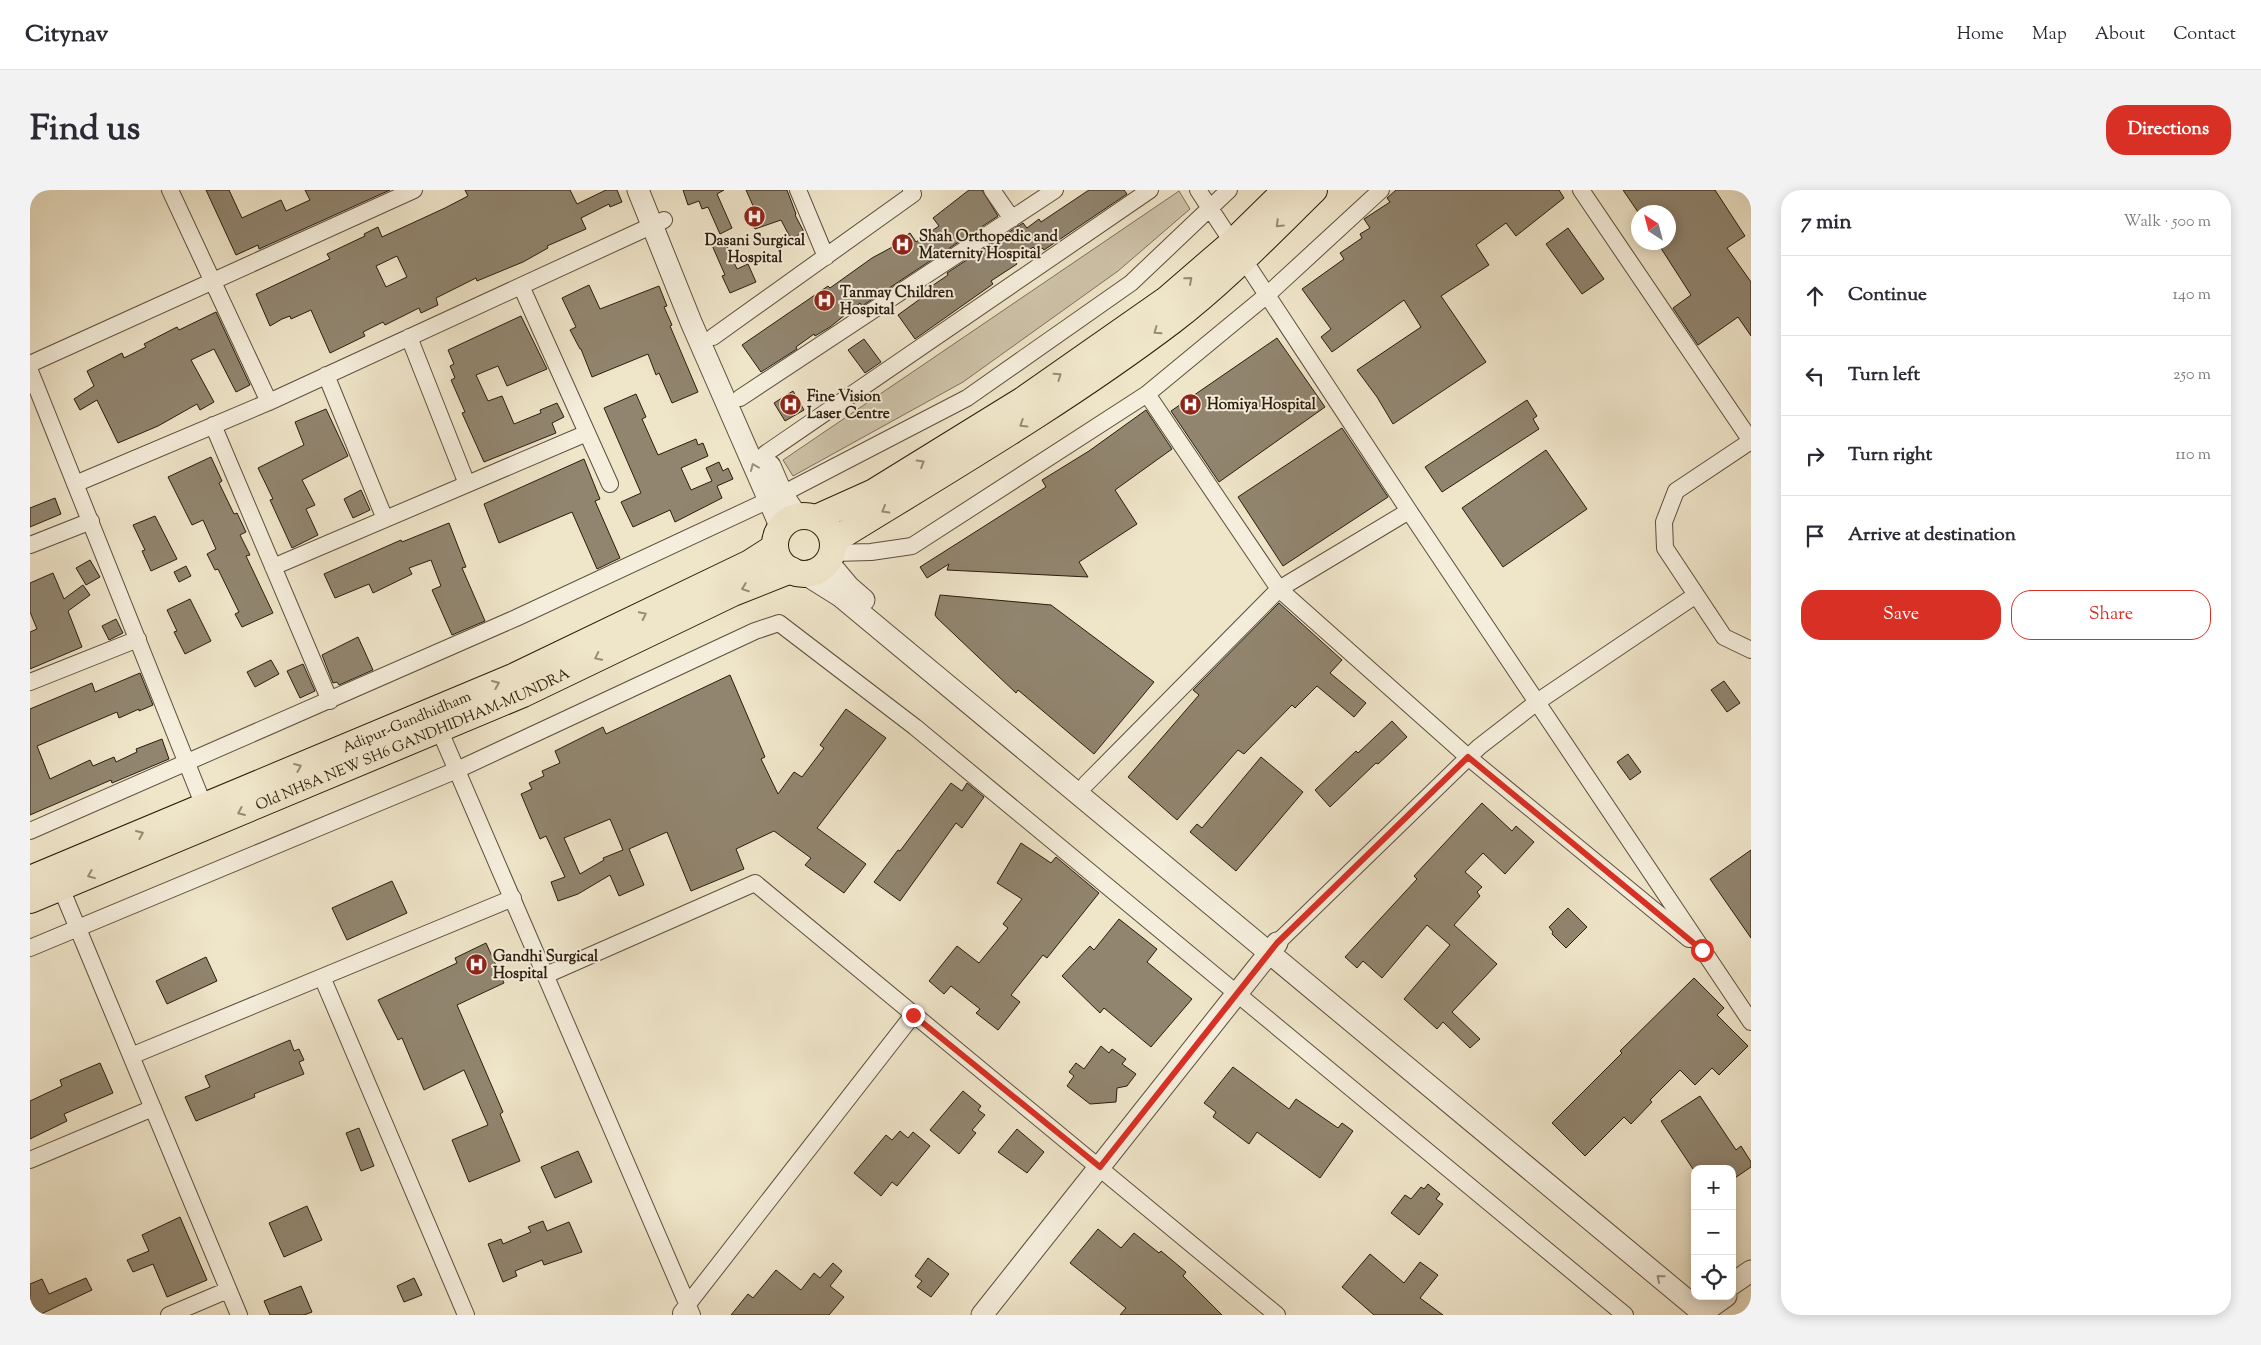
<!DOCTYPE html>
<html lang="en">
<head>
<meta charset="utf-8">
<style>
  :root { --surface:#fff; --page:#f2f2f3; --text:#2b2b33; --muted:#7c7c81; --line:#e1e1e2; --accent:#d93025 }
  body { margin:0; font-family:"Sorts Mill Goudy",serif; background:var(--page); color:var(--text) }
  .controls { position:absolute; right:15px; bottom:15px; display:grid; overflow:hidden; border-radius:10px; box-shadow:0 2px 12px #0003 }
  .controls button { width:45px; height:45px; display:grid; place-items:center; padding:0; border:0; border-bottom:1px solid var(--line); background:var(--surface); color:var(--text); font:25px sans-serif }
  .compass { position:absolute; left:1601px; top:15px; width:45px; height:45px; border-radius:50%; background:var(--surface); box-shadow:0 2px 12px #0003; rotate:324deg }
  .stop { position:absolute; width:15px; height:15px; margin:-11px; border:4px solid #d93025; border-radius:50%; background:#fff }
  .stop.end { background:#d93025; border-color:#fff; box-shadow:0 1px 5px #0008 }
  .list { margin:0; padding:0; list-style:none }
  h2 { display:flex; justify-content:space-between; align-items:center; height:65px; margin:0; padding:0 20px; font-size:21px }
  h2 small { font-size:16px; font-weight:400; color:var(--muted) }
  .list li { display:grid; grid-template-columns:32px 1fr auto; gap:15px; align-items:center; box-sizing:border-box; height:80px; padding:0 20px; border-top:1px solid var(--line) }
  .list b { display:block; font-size:19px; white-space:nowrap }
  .list em { font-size:16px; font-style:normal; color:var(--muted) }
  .actions { display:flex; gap:10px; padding:15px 20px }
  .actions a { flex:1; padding:11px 0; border:1px solid var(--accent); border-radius:20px; text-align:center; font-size:18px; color:var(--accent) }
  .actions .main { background:var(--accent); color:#fff }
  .icon { flex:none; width:28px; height:28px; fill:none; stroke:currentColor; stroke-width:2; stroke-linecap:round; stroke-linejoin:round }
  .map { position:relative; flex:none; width:1721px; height:1125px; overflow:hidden; border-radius:20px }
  header { display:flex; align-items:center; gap:30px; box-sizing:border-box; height:70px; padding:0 25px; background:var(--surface); border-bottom:1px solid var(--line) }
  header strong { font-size:24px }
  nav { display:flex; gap:28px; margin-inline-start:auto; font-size:18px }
  .intro { display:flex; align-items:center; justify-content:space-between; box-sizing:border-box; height:120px; padding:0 30px }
  h1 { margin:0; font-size:35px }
  .button { padding:12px 22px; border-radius:20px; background:var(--accent); color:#fff; font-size:18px; font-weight:700 }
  main { display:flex; gap:30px; padding:0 30px }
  aside { flex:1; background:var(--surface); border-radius:20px; box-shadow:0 2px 12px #0003 }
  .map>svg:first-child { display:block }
  .green { fill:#cec3a9; stroke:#7c705b }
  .building { fill:#91856f; stroke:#2b1d0d; fill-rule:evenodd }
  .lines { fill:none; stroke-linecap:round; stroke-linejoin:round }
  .minor-casing { stroke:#5c4f3c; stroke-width:18 }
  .tertiary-casing { stroke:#5c4f3c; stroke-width:23 }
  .primary-casing { stroke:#2b1d0d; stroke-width:28 }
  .minor { stroke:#f5eedc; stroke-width:16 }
  .tertiary { stroke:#f5eedc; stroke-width:21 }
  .primary { stroke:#efe5c9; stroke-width:26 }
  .oneway { stroke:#978b74 }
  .oneway2 { stroke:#9a907f }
  .route { stroke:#d93025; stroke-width:6 }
  .labels { text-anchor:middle; stroke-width:4; stroke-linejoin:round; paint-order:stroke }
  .poi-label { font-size:15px; font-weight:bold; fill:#2b1d0d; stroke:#f5eedc; text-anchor:start }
  .street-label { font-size:15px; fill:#2b1d0d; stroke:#f5eedc }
</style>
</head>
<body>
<header>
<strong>Citynav</strong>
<nav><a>Home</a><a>Map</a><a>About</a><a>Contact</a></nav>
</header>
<div class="intro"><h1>Find us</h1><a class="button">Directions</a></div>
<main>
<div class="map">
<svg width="1721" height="1125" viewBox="0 0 1721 1125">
  <rect width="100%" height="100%" fill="#efe5c9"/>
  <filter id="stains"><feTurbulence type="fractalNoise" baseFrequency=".004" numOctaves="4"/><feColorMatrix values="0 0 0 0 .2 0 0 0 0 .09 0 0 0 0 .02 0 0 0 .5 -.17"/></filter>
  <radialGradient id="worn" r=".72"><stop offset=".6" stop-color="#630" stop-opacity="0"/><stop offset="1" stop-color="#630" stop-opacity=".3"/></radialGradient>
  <path class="green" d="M1149 1 1160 19 1088 81 933 192 763 286 753 270Z"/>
  <path class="building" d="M176 0H199L212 28 251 10 256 21 280 10 275 0H360L229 59 228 55 206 65Z
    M435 0H540L547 14 576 0H587L592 12 580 17 579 14 551 28 556 39 517 56 518 58 493 72 447 91 446 88 406 108 408 115 391 123 389 118 355 135 353 132 333 142 335 146 300 163 281 120 261 129 260 126 252 129 240 136 226 104 300 69 297 64 335 46 334 44 348 37 352 47 415 18 438 6ZM367 66 377 87 356 97 346 76Z
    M653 0H694L687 4 702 38 690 44 678 17 672 19 669 11 658 15Z
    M716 0H757L766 24 765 25 774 42 761 49 751 30 725 39 718 21 724 18Z
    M939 0H952L968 26 832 116 830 113 800 137 785 146 784 144 766 157 767 159 731 182 712 155 798 96 800 98 842 68 866 55 865 53 880 43 886 52 909 36 903 28Z
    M1059 0H1094L1097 4 1014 60 1012 58 1007 61 1003 57 985 71 987 74 961 91 963 94 885 149 868 125 901 101 899 98 918 85 917 83 993 33 997 38 1009 29 1011 32Z
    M1366 0H1529L1534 8 1486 46 1476 33 1446 55 1459 75 1411 106 1456 172 1363 234 1347 207 1327 180 1391 137 1374 110 1302 162 1291 147 1301 139 1272 99 1314 69 1310 63 1332 48 1330 44 1340 38 1334 29 1360 12 1357 8Z
    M1593 0H1685L1715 46 1697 58 1721 92V146L1708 127 1668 155 1643 118 1661 105 1627 52H1638V22H1608Z
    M1538 38 1574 89 1552 104 1516 54Z
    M693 47 707 79 718 74 726 92 700 103 692 86 695 85 681 53Z
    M559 95 570 119 629 96 637 116 634 117 642 135 640 136 668 202 642 213 629 183 626 185 618 164 562 187 551 159H550L540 140 546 137 532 108Z
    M186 122 220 195 206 202 184 159 161 170 184 212 170 220 167 214 128 236 88 253 67 210 50 220 44 209 64 196 57 181 92 163 94 168 116 157 114 154 147 137 149 140Z
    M491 126 517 179 477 196 468 176 446 185 458 211 472 206 484 234 511 223 510 220 527 213 534 227 522 233 526 243 454 272 432 223 435 222 421 190 425 188 420 176 424 174 418 160Z
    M1247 148 1295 217 1189 292 1141 221Z
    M834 149 851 172 835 183 818 160Z
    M763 201 774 220 755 231 744 213Z
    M606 204 616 227 612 229 628 265 666 249 668 255 673 253 678 266 651 278 661 300 682 291 676 278 689 272 693 281 698 278 703 289 687 296 692 308 645 332 640 320 603 337 591 312 611 303 574 218Z
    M1497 210 1507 226 1503 229 1509 239 1412 302 1395 277Z
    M296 219 318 266 272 290 285 315 276 319 288 345 262 358 240 310 243 309 228 278 274 255 265 232Z
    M1116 220 1142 259 1085 300 1107 334 1049 372 1058 387 917 380 919 374 897 388 890 377 1016 297 1012 290 1059 261Z
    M1312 238 1358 307 1253 376 1208 307Z
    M1516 260 1557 319 1473 377 1432 318Z
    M181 267 192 291 189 293 204 324 207 323 216 342 210 345 220 365 216 366 243 423 212 437 205 424 209 422 188 379 185 380 177 364 186 359 173 330 162 335 138 287Z
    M554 269 570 309 565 311 590 368 567 379 542 322 469 353 454 314Z
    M331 300 340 320 323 328 314 309Z
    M25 308 31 324 0 337V318Z
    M125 326 147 369 121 381 112 361 115 360 103 335Z
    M419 333 436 377 432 378 455 431 422 445 402 400 411 396 401 370 379 378 382 384 343 403 339 394 305 408 294 384 371 350 372 352Z
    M60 370 70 387 56 395 46 378Z
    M156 376 161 386 149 392 144 382Z
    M23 383 34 409 53 395 60 405 38 421 52 457 0 479V442L7 439 0 422V393Z
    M910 405 1021 415 1124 492 1064 564 988 500 986 503 907 428 905 425Z
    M160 409 181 451 155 464 144 442 147 441 137 420Z
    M1249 413 1312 470 1300 483 1336 513 1324 527 1287 496 1265 518 1262 515 1214 564 1208 560 1147 630 1098 587 1169 505 1163 500Z
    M86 429 93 443 79 450 72 436Z
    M328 447 343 480 309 495 307 492 303 493 292 465Z
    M241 470 249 484 225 497 217 482Z
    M273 474 285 501 270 508 257 481Z
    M110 483 123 515 109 521V519L89 528 87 522 7 556 20 589 60 570 63 576 84 567 86 572 107 562 106 559 132 549 139 569 82 593 81 590 0 625V519L62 493 65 502Z
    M700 485 735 567 731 569 748 604 764 582 772 587 794 558 790 555 816 519 856 548 787 638 836 674 814 703 775 675 781 668 744 641 706 659 714 679 661 701 637 642 599 659 614 695 589 706 580 685 548 704 528 711 521 692 535 687 516 646 510 649 491 604 502 599 499 593 514 586 512 581 530 573 525 561 573 537 576 544ZM580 629 593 660 573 668 574 670 550 684 534 648Z
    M1694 491 1710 513 1697 522 1681 500Z
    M1362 531 1377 547 1348 574 1346 573 1300 617 1285 600 1326 561 1328 563Z
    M1598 564 1611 582 1600 590 1587 572Z
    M1231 567 1273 602 1206 681 1160 642 1167 634 1172 638Z
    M921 593 932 601 937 593 954 607 932 638 926 633 870 711 844 692 868 660 870 661Z
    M1452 613 1482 641 1486 636 1504 652 1475 684 1453 663 1435 682 1452 697 1447 702 1450 706 1424 735 1467 774 1422 822 1450 849 1440 858 1413 832 1407 839 1374 809 1420 755 1397 735 1352 788 1333 771 1327 778 1315 767 1387 689 1384 686Z
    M991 653 1021 673 1026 667 1069 703 1017 768 1013 765 981 805 990 812 968 840 946 823 950 819 921 796 914 804 899 791 927 756 949 773 978 738 973 734 992 709 967 693Z
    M1721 660V748L1680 689Z
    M362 691 377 723 317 750 302 718Z
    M1538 718 1557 737 1536 758 1522 744 1523 742 1519 737Z
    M1089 729 1127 759 1117 772 1162 809 1121 857 1074 818 1070 823 1032 786 1060 756 1064 760Z
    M456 753 474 793 427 815 473 922 470 924 490 971 439 992 422 950 458 935 434 880 394 900 372 848 368 850 348 810 427 773 425 768Z
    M176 767 187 791 137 814 126 791Z
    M1664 788 1694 818 1687 825 1718 856 1689 885 1682 878 1665 895 1650 880 1620 910 1622 912 1601 934 1594 927 1555 966 1522 933 1592 863 1590 861Z
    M260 850 264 861 269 859 274 870 269 872 274 884 224 904 225 907 166 931 155 907 180 897 175 886Z
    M1071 856 1079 863 1082 859 1096 869 1092 874 1106 884 1097 896 1087 898 1086 912 1060 914 1037 896 1044 886 1039 882 1046 873 1054 879Z
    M70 873 83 903 34 924 37 931 0 949V911L32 896 30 890Z
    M1203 877 1259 919 1266 909 1308 938 1312 933 1323 941 1290 988 1227 942 1219 954 1183 927 1186 922 1174 913Z
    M933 901 951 916 948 920 955 925 942 940 946 943 929 964 900 940Z
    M1670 906 1706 960 1711 956 1721 972V977L1702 990V979H1663L1631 931Z
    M329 938 344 976 331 981 316 943Z
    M987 939 1014 962 997 983 968 962Z
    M870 941 878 948 883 942 900 956 867 996 862 992 851 1006 824 983 856 945 862 950Z
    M548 961 562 992 525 1008 511 977Z
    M1398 994 1410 1004 1406 1009 1413 1014 1389 1045 1361 1023 1375 1005 1381 1009 1391 997 1394 999Z
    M277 1016 292 1050 254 1067 239 1033Z
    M150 1027 177 1090 137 1107 123 1074 103 1082 97 1070 119 1061 112 1045Z
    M513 1031 517 1041 539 1032 552 1062 514 1075 512 1070 485 1081 487 1086 473 1092 458 1054 471 1049 473 1054 501 1042 498 1037Z
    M1068 1039 1091 1058 1104 1043 1129 1063 1131 1061 1156 1082 1153 1086 1192 1125H1090L1096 1118 1040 1073Z
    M1340 1064 1374 1093 1390 1072 1408 1085 1390 1108 1413 1125H1344L1312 1097Z
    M898 1068 919 1084 901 1107 887 1097 892 1091 885 1086Z
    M803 1073 812 1081 800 1096 814 1107 799 1125H701L718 1104 723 1108 746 1080 771 1100 784 1083 790 1088Z
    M56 1088 62 1100 9 1125H0V1094L12 1089 19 1104Z
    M384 1088 392 1105 374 1112 367 1096Z
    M271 1096 282 1122 274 1125H240L234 1111Z"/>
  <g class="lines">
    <defs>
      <path id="minor" d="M140 0 239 212
        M768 0 796 67
        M962 0 982 29
        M1168 0 1379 321 1721 832
        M1551 0 1721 251
        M491 96 580 294
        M379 147 437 294
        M683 147 883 4 881 0
        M0 174 384 0
        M0 181 174 616
        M296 185 355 329
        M1117 204 1249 399 1379 321
        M710 208 1025 0
        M183 235 300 511
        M1721 251 1646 301 1634 332 1635 358 1694 447 1721 460
        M735 264 1120 0
        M45 294 239 212 634 30
        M0 355 61 331
        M803 363 841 362 882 356 1117 204 1237 105 1351 0
        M243 377 557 243
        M0 492 108 449
        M409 539 662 1125
        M1056 594 1249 399 1438 567 1659 749
        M0 641 486 428 752 304 937 208 1101 93 1199 0
        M31 698 209 1125
        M1247 753 1449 557 1507 512 1666 405
        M0 758 427 580 725 441 749 433 885 537 1595 1125
        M516 785 725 693 1247 1125
        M292 787 436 1125
        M101 866 483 708
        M0 970 123 918
        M651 1123 883 825
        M139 1125 198 1100"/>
      <path id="tertiary" d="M608 0 661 132 751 338
        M740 276 752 304 767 326
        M798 372 819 397 834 410
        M775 384 810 406 1675 1125
        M1702 1094 1721 1081
        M1672 1123 1696 1106
        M952 1125 1247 753"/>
      <g id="primary">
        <circle cx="774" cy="355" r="29"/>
        <path d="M786 328 844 302 993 210 1136 110 1202 53 1256 0"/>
        <path d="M803 351C918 280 1035 212 1142 131 1193 92 1238 45 1284 0"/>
        <path id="s1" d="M0 689 483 487 720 373 745 357"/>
        <path id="s2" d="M0 710 493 504 703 403 761 380"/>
      </g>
    </defs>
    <use href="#minor" class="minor-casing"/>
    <use href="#tertiary" class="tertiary-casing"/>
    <use href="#primary" class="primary-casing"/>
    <use href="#minor" class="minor"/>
    <use href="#tertiary" class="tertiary"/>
    <use href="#primary" class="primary"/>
  </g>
  <defs><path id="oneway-chevron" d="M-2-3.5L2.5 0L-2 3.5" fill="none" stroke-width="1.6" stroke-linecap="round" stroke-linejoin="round" transform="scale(1.25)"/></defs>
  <g class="oneway">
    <use href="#oneway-chevron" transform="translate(1249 34) rotate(136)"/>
    <use href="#oneway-chevron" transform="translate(1159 90) rotate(-41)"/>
    <use href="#oneway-chevron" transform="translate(1127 141) rotate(145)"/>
    <use href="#oneway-chevron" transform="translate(1028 186) rotate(-35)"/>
    <use href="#oneway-chevron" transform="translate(993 234) rotate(148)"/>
    <use href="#oneway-chevron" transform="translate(891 273) rotate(-31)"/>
    <use href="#oneway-chevron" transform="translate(855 320) rotate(150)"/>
    <use href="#oneway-chevron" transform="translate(715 398) rotate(159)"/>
    <use href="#oneway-chevron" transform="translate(613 425) rotate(-26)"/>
    <use href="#oneway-chevron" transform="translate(568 467) rotate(154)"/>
    <use href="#oneway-chevron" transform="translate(466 494) rotate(-23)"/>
    <use href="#oneway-chevron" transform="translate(268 577) rotate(-23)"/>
    <use href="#oneway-chevron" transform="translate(211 622) rotate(157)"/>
    <use href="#oneway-chevron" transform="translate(110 644) rotate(-23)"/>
    <use href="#oneway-chevron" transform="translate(61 685) rotate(158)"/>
  </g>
  <g class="oneway2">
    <use href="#oneway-chevron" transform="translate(724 277) rotate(-113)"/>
    <use href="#oneway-chevron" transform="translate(1630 1088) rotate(-140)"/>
  </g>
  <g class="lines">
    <path class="route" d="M883 825 1070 977 1247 753 1438 567 1672 760"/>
  </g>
  <defs>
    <symbol id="hospital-disc" viewBox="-11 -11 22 22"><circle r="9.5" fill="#8f2418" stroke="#f5eedc"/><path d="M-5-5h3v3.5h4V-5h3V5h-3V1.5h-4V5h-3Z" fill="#fff"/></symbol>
  </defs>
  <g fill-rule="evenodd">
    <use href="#hospital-disc" x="712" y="14" width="25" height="25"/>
    <use href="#hospital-disc" x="860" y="42" width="25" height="25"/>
    <use href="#hospital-disc" x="782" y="98" width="25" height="25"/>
    <use href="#hospital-disc" x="1148" y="202" width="25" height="25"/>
    <use href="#hospital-disc" x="748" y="202" width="25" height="25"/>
    <use href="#hospital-disc" x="434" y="762" width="25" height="25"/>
  </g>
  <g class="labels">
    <g class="poi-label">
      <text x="889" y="51">Shah Orthopedic and<tspan x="889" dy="17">Maternity Hospital</tspan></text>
      <text x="725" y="55" text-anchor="middle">Dasani Surgical<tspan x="725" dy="17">Hospital</tspan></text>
      <text x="810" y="107">Tanmay Children<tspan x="810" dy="17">Hospital</tspan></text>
      <text x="777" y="211">Fine Vision<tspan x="777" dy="17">Laser Centre</tspan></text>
      <text x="1177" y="219">Homiya Hospital</text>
      <text x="463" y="771">Gandhi Surgical<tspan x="463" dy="17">Hospital</tspan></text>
    </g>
    <g class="street-label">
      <text dy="5" stroke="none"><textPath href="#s1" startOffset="408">Adipur-Gandhidham</textPath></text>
      <text dy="5" stroke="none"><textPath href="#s2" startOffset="415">Old NH8A NEW SH6 GANDHIDHAM-MUNDRA</textPath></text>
    </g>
  </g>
  <rect width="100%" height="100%" filter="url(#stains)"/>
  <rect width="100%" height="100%" fill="url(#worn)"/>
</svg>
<div class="controls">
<button>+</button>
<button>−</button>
<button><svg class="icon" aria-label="locate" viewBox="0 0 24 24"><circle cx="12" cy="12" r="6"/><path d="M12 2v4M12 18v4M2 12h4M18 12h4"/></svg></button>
</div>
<svg class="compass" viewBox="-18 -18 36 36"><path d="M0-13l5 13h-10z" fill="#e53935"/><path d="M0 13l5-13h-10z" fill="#7c7c81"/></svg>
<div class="stop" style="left:1672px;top:760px"></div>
<div class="stop end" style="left:883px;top:825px"></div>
</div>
<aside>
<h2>7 min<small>Walk · 500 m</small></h2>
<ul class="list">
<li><svg class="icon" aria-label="ahead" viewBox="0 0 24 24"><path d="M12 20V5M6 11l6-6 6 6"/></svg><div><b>Continue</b></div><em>140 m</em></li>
<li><svg class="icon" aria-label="left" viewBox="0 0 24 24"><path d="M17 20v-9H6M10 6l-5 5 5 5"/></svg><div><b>Turn left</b></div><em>250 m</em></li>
<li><svg class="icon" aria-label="right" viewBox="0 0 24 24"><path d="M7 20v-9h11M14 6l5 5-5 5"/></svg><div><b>Turn right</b></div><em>110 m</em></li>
<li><svg class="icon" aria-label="arrive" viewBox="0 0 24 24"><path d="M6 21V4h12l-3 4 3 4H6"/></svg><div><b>Arrive at destination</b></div></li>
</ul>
<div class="actions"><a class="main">Save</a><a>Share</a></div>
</aside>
</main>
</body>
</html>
